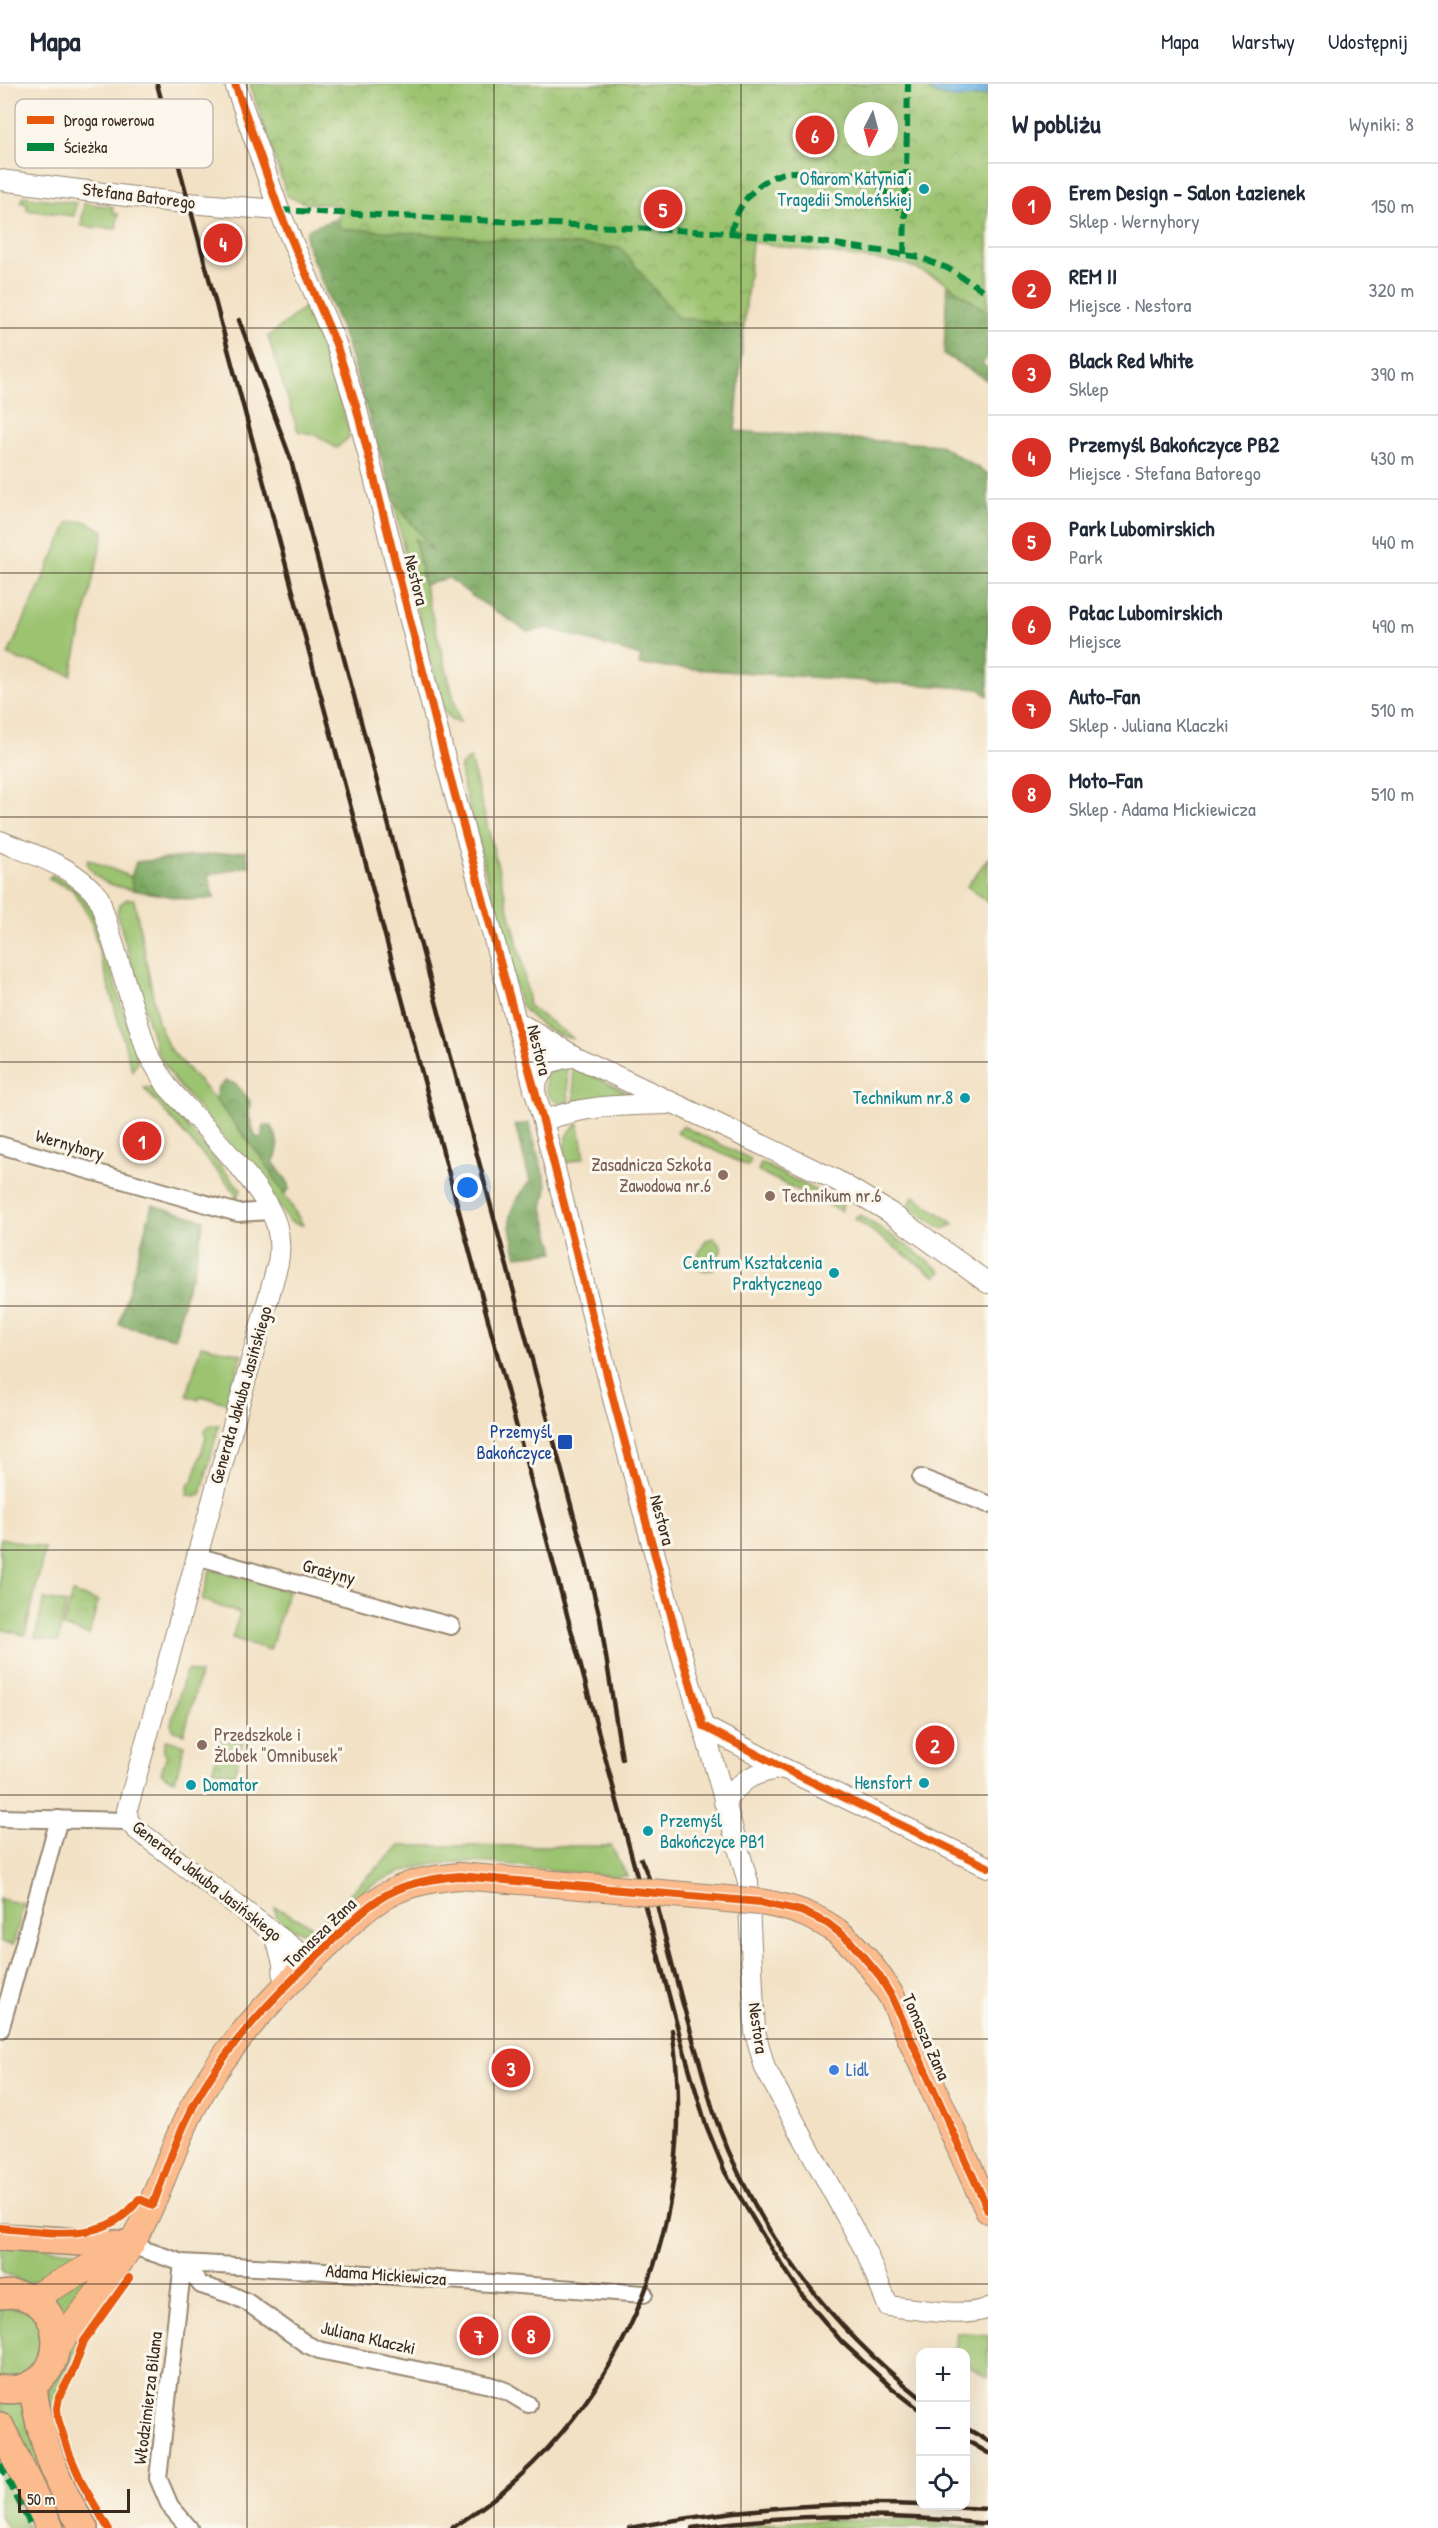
<!DOCTYPE html>
<html lang="pl">
<head>
<meta charset="utf-8">
<style>
  :root { --surface:#fff; --page:#f6f6f7; --text:#1f2937; --muted:#747a83; --line:#e0e1e3; --accent:#d93025 }
  body { margin:0; font-family:"Patrick Hand",sans-serif; background:var(--page); color:var(--text) }
  .controls { position:absolute; right:18px; bottom:18px; display:grid; overflow:hidden; border-radius:12px; box-shadow:0 6px 24px #0002 }
  .controls button { width:54px; height:54px; display:grid; place-items:center; padding:0; border:0; border-bottom:2px solid var(--line); background:var(--surface); color:var(--text); font:30px sans-serif }
  .compass { position:absolute; left:844px; top:18px; width:54px; height:54px; border-radius:50%; background:var(--surface); box-shadow:0 6px 24px #0002; rotate:186deg }
  .scale { position:absolute; left:18px; bottom:15px; width:112px; box-sizing:border-box; padding-left:6px; border:3px solid #3b2a1e; border-top:0; font-size:16px; line-height:21px; white-space:nowrap; color:#3b2a1e; -webkit-text-stroke:4px #fbf7ec; paint-order:stroke }
  .you { position:absolute; left:468px; top:1104px; width:21px; height:21px; margin:-15px; border:4px solid #fff; border-radius:50%; background:#1a73e8; box-shadow:0 0 0 9px #1a73e833 }
  .badge { display:grid; place-items:center; width:39px; height:39px; border-radius:50%; background:var(--accent); color:#fff; font-size:20px; font-weight:700 }
  .pin { position:absolute; translate:-50% -50%; border:3px solid #fff; box-shadow:0 2px 6px #0006 }
  .list { margin:0; padding:0; list-style:none }
  h2 { display:flex; justify-content:space-between; align-items:center; height:78px; margin:0; padding:0 24px; font-size:26px }
  h2 small { font-size:20px; font-weight:400; color:var(--muted) }
  .list li { display:grid; grid-template-columns:39px 1fr auto; gap:18px; align-items:center; box-sizing:border-box; height:84px; padding:0 24px; border-top:2px solid var(--line) }
  .list b { display:block; font-size:22px; white-space:nowrap }
  .list p { margin:0; font-size:20px; white-space:nowrap; color:var(--muted) }
  .list em { font-size:20px; font-style:normal; color:var(--muted) }
  .icon { flex:none; width:33px; height:33px; fill:none; stroke:currentColor; stroke-width:2; stroke-linecap:round; stroke-linejoin:round }
  .map { position:relative; flex:none; width:988px; height:2444px; overflow:hidden }
  header { display:flex; align-items:center; gap:36px; box-sizing:border-box; height:84px; padding:0 30px; background:var(--surface); border-bottom:2px solid var(--line) }
  header strong { font-size:28px }
  nav { display:flex; gap:33px; margin-inline-start:auto; font-size:21px }
  main { display:flex }
  aside { flex:1; background:var(--surface) }
  .map>svg:first-child { display:block }
  .green { fill:#9bc36f; stroke:#6b7646; stroke-width:1.5 }
  .forest { fill:url(#forest-crowns); stroke:#5c6a40; stroke-width:1.5 }
  .park { fill:url(#park-crowns); stroke:#6b7646; stroke-width:1.5; fill-rule:evenodd }
  .water { fill:url(#water-ripples); stroke:#546f81; stroke-width:1.5 }
  .lines { fill:none; stroke-linecap:round; stroke-linejoin:round }
  .minor-casing { stroke:#968671; stroke-width:20 }
  .tertiary-casing { stroke:#968671; stroke-width:22 }
  .primary-casing { stroke:#968671; stroke-width:28 }
  .trunk-casing { stroke:#968671; stroke-width:30 }
  .minor { stroke:#fff; stroke-width:16 }
  .tertiary { stroke:#fff; stroke-width:20 }
  .primary { stroke:#fbbb8d; stroke-width:26 }
  .trunk { stroke:#fbbb8d; stroke-width:27 }
  .rail { stroke:#3b2a1e; stroke-width:4.5 }
  .primary-bridge-casing { stroke:#968671; stroke-width:28; stroke-linecap:butt }
  .primary-bridge { stroke:#fbbb8d; stroke-width:26 }
  .quiet { stroke:#00873e; stroke-width:6; stroke-dasharray:12 6; stroke-linecap:butt }
  .cycleway-casing { stroke:#fbf7ec; stroke-width:11 }
  .cycleway { stroke:#e8590c; stroke-width:8 }
  .grid { fill:none; stroke:#3b2a1e; stroke-width:1.5; stroke-opacity:0.55 }
  .culture-dot { fill:#0f9aa8; stroke:#fbf7ec; stroke-width:2 }
  .education-dot { fill:#8d6e63; stroke:#fbf7ec; stroke-width:2 }
  .transit-dot { fill:#1a4fb4; stroke:#fbf7ec; stroke-width:2 }
  .shop-dot { fill:#3f7fe0; stroke:#fbf7ec; stroke-width:2 }
  .labels { text-anchor:middle; stroke-width:6; stroke-linejoin:round; paint-order:stroke }
  .culture-label { font-size:18px; fill:#0d838f; stroke:#fbf7ec; text-anchor:end }
  .street-label { font-size:18px; fill:#3b2a1e; stroke:#fbf7ec }
  .education-label { font-size:18px; fill:#785e54; stroke:#fbf7ec; text-anchor:start }
  .transit-label { font-size:18px; fill:#164399; stroke:#fbf7ec; text-anchor:end }
  .shop-label { font-size:18px; fill:#366cbe; stroke:#fbf7ec; text-anchor:start }
  .key { fill:#fbf7ec; stroke:#c1baae; stroke-width:1.5 }
  .key-label { font-size:16px; fill:#3b2a1e }
</style>
</head>
<body>
<header>
<strong>Mapa</strong>
<nav><a>Mapa</a><a>Warstwy</a><a>Udostępnij</a></nav>
</header>
<main>
<div class="map">
<svg width="988" height="2444" viewBox="0 0 988 2444">
  <defs>
    <pattern id="forest-crowns" width="20" height="18" patternUnits="userSpaceOnUse" patternTransform="scale(1.5)"><rect width="20" height="18" fill="#7ca962"/><path d="M2 6a3 3 0 1 1 6 0M12 15a3 3 0 1 1 6 0" fill="none" stroke="#678a50"/></pattern>
    <pattern id="park-crowns" width="20" height="18" patternUnits="userSpaceOnUse" patternTransform="scale(1.5)"><rect width="20" height="18" fill="#9bc36f"/><path d="M2 6a3 3 0 1 1 6 0M12 15a3 3 0 1 1 6 0" fill="none" stroke="#809f5b"/></pattern>
    <pattern id="water-ripples" width="26" height="14" patternUnits="userSpaceOnUse" patternTransform="scale(1.5)"><rect width="26" height="14" fill="#6db4e4"/><path d="M2 4q2-2 4 0t4 0M15 11q2-2 4 0t4 0" fill="none" stroke="#5b93b8"/></pattern>
  </defs>
  <rect width="100%" height="100%" fill="#fbf7ec"/>
  <filter id="ink" filterUnits="userSpaceOnUse"><feTurbulence type="fractalNoise" baseFrequency=".0167" numOctaves="2"/><feDisplacementMap in="SourceGraphic" scale="12" xChannelSelector="R" yChannelSelector="G"/><feConvolveMatrix kernelMatrix="1 2 1 2 8 2 1 2 1" color-interpolation-filters="sRGB"/></filter>
  <filter id="wash" filterUnits="userSpaceOnUse"><feTurbulence type="fractalNoise" baseFrequency=".008" numOctaves="4" result="noise"/><feDisplacementMap in="SourceGraphic" scale="24" xChannelSelector="R" yChannelSelector="G"/><feGaussianBlur stdDeviation="1.35" result="paint"/><feColorMatrix in="noise" values="0 0 0 0 0 0 0 0 0 0 0 0 0 0 0 0 0 1.4 0 .05"/><feComposite in="paint" operator="in"/></filter>
  <g filter="url(#wash)">
    <rect width="100%" height="100%" fill="#f2e1c4"/>
    <path class="green" d="M23 112 76 119 74 132 27 126V119L21 118Z
      M84 119 113 123V129L118 130 116 145 81 142Z
      M305 223 334 293 350 353 336 364 317 351 298 347 268 253Z
      M394 417 435 468 415 455 424 501 460 638 451 636 444 626 414 515Z
      M85 437 104 447 71 591 37 579 21 577 8 571 69 438Z
      M470 674 522 877 529 922 574 955C553 952 532 936 520 920L461 693V682Z
      M988 774V818L967 802Z
      M88 775 131 793 133 806C111 801 98 800 87 779Z
      M52 791C72 800 83 810 94 829L138 977 132 987 90 834 72 805 48 795Z
      M127 815H134L158 938 169 964 220 1021 265 1078 303 1141 293 1139 288 1136 265 1101 174 996 157 968 117 830 119 821Z
      M566 981 569 1019C549 1020 544 1009 546 991Z
      M572 982 639 1014 575 1019Z
      M153 1003 241 1106 237 1115 231 1118 237 1110 144 1004Z
      M578 1039 585 1073 567 1079C563 1062 564 1050 578 1039Z
      M682 1042 751 1075 748 1082 677 1049Z
      M761 1079 843 1120 841 1127 758 1087Z
      M914 1112 954 1140 944 1145 939 1143 908 1121Z
      M859 1131 902 1158 941 1187 936 1193 855 1135Z
      M714 1154 721 1161V1167L713 1185 702 1187 697 1183 696 1175 706 1156Z
      M201 1261 242 1270 227 1319 201 1312 199 1316 187 1312Z
      M219 1341 201 1411 194 1413 187 1411 189 1399 193 1397 206 1353 204 1349C206 1342 212 1340 219 1341Z
      M0 1454 45 1464 25 1551 0 1545Z
      M210 1485 288 1507 270 1566 232 1554 240 1529 202 1516Z
      M44 1515 66 1519 58 1558 35 1554Z
      M188 1586 200 1590 184 1650 174 1647 171 1640 186 1587Z
      M166 1656 185 1661 175 1696 166 1693 161 1689 167 1670 163 1668Z
      M400 1762H611L627 1792C540 1793 460 1756 376 1799 360 1808 341 1821 329 1834 323 1840 320 1846 313 1850L291 1845 276 1832 275 1823 314 1843Z
      M0 1815 24 1820 13 1861 0 1858Z
      M0 2159 90 2169 52 2192 25 2200 0 2186Z
      M106 2180 65 2240 46 2212Z
      M126 2188 80 2257 52 2321 53 2336 74 2394 70 2399 46 2319 49 2305 65 2282 68 2267Z
      M0 2222 29 2226 44 2244 41 2278 23 2293 0 2294Z
      M957 2248 988 2251V2293L966 2281V2268H955Z
      M25 2315 54 2405 44 2411 0 2322V2316Z
      M0 2391H2L28 2444H6L0 2433Z
      M896 2435 988 2444H726L813 2436Z"/>
    <path class="forest" d="M339 134V144L621 164 677 233 744 242 735 347 940 361 988 390V612L979 605 639 581 641 572 548 544 528 548 472 512 449 494 424 501 415 454 433 466 394 417 347 260 306 158V148L308 145Z
      M947 200 988 228V272L982 280 988 284V297L944 270Z
      M246 767 249 782 208 791 214 814 192 816 133 806 131 793 136 778Z
      M226 997 236 1000 250 1017 249 1032 255 1052 261 1055 263 1041 271 1042C278 1053 281 1067 273 1078L289 1100V1106L284 1110 265 1078 215 1015 218 1003Z
      M529 1039 547 1103 543 1125 555 1168 517 1172C506 1133 505 1130 530 1097L515 1041Z
      M152 1121 204 1136 192 1195H189L175 1254 119 1241Z"/>
    <path class="park" d="M250 0H988V228L942 196 905 180 752 158 744 242 677 233 621 164 339 144 338 121 305 119 287 112ZM853 27H889V63H853Z
      M72 1509 98 1517 89 1551 63 1543Z
      M222 1653 243 1659 234 1690 213 1685Z"/>
    <path class="water" d="M924 0H988V11C969 14 937 19 924 0Z"/>
  </g>
  <g filter="url(#ink)">
    <g class="lines">
      <defs>
        <path id="minor" d="M0 1061 238 1129 270 1127
          M921 1394 988 1420
          M196 1472 451 1542
          M0 1734 128 1737
          M0 1946 59 1735
          M130 2161 183 2179 310 2186 644 2210
          M183 2179 201 2201 232 2211 247 2218 306 2260 319 2266 490 2301 508 2308 528 2320
          M183 2179 158 2394 170 2422 189 2444"/>
        <path id="tertiary" d="M235 0 279 126 336 260 356 322 442 663 543 1037 615 1322 684 1579 703 1642 783 1684 988 1783
          M0 96 174 118 279 126
          M0 757C36 772 75 782 99 814L147 968 167 1002C196 1035 267 1104 277 1143 280 1155 280 1167 278 1179L127 1726 128 1737 137 1746 311 1877
          M516 937 576 973 836 1096 889 1128 988 1199
          M534 1006C542 982 550 974 576 973
          M543 1037C583 1021 625 1021 667 1020
          M703 1642 748 1798 755 1948 765 1984 867 2170 888 2222C915 2224 964 2235 988 2224
          M724 1718C746 1693 750 1690 783 1684
          M275 1851 283 1879 284 1904"/>
        <path id="primary" d="M760 1818C826 1828 858 1857 892 1913L988 2126
          M30 2215 125 2164
          M57 2263C82 2229 110 2196 131 2160 156 2119 168 2074 189 2031 221 1966 274 1912 326 1862 347 1841 369 1818 397 1806 416 1797 438 1794 459 1792L628 1806"/>
        <path id="trunk" d="M0 2153 130 2161
          M0 2211C75 2200 74 2316 0 2305
          M32 2300C40 2352 55 2400 84 2444
          M0 2342 50 2444"/>
      </defs>
      <use href="#minor" class="minor-casing"/>
      <use href="#tertiary" class="tertiary-casing"/>
      <use href="#primary" class="primary-casing"/>
      <use href="#trunk" class="trunk-casing"/>
      <use href="#minor" class="minor"/>
      <use href="#tertiary" class="tertiary"/>
      <use href="#primary" class="primary"/>
      <use href="#trunk" class="trunk"/>
      <path class="rail" d="M157 0 682 1960 706 2041 725 2088 764 2153 802 2211 842 2258 892 2304 920 2326
        M239 236 290 373 583 1466 600 1534 622 1675
        M641 1775 653 1804C667 1862 682 1919 699 1976 705 1997 710 2018 717 2038 757 2148 829 2241 920 2313
        M966 2344 988 2357
        M966 2356 988 2369
        M921 2422 988 2425
        M452 2444C620 2338 702 2141 672 1946
        M629 2444C726 2426 822 2417 920 2421
        M692 2444C791 2429 888 2429 988 2440"/>
      <defs>
        <path id="primary-bridge" d="M628 1806 760 1818"/>
      </defs>
      <use href="#primary-bridge" class="primary-bridge-casing"/>
      <use href="#primary-bridge" class="primary-bridge"/>
      <path class="quiet" d="M866 90 887 110 905 132
        M279 126 731 149 821 158 919 173 947 184 988 209
        M731 149C736 122 756 96 784 89 800 86 819 89 835 89 859 90 882 90 906 91
        M904 170 908 0
        M0 2380 32 2444"/>
      <defs>
        <path id="cycleway" d="M235 0 279 126 336 260 356 322 442 663 543 1037 615 1322 684 1579 703 1642 783 1684 988 1783
          M0 2144C49 2148 107 2161 139 2115L153 2121C168 2080 182 2038 206 2000 238 1949 282 1905 326 1863 347 1842 368 1818 396 1806 416 1797 438 1794 459 1792L760 1818 801 1827 827 1839 849 1856 878 1890 892 1913 988 2126
          M108 2444 83 2401 69 2369 58 2335 57 2324 59 2313 73 2287 84 2257 129 2194"/>
      </defs>
      <use href="#cycleway" class="cycleway-casing"/>
      <use href="#cycleway" class="cycleway"/>
    </g>
  </g>
  <path class="grid" d="M247 0V2444M494 0V2444M741 0V2444M0 244H988M0 489H988M0 733H988M0 978H988M0 1222H988M0 1466H988M0 1711H988M0 1955H988M0 2200H988"/>
  <g class="culture-dot">
    <circle cx="924" cy="105" r="6"/>
    <circle cx="965" cy="1014" r="6"/>
    <circle cx="834" cy="1189" r="6"/>
    <circle cx="924" cy="1699" r="6"/>
    <circle cx="191" cy="1701" r="6"/>
    <circle cx="648" cy="1747" r="6"/>
  </g>
  <g class="education-dot">
    <circle cx="723" cy="1091" r="6"/>
    <circle cx="770" cy="1112" r="6"/>
    <circle cx="202" cy="1661" r="6"/>
  </g>
  <rect class="transit-dot" x="557" y="1350" width="16" height="16" rx="3"/>
  <circle class="shop-dot" cx="834" cy="1986" r="6"/>
  <g class="labels">
    <g class="culture-label">
      <text x="912" y="101">Ofiarom Katynia i<tspan x="912" dy="21">Tragedii Smoleńskiej</tspan></text>
      <text x="953" y="1020">Technikum nr.8</text>
      <text x="822" y="1185">Centrum Kształcenia<tspan x="822" dy="21">Praktycznego</tspan></text>
      <text x="912" y="1705">Hensfort</text>
      <text x="203" y="1707" text-anchor="start">Domator</text>
      <text x="660" y="1743" text-anchor="start">Przemyśl<tspan x="660" dy="21">Bakończyce PB1</tspan></text>
    </g>
    <g class="street-label">
      <text transform="translate(139 112) rotate(7)" y="6">Stefana Batorego</text>
      <text transform="translate(416 496) rotate(76)" y="6">Nestora</text>
      <text transform="translate(539 966) rotate(76)" y="6">Nestora</text>
      <text transform="translate(70 1061) rotate(16)" y="6">Wernyhory</text>
      <text transform="translate(241 1311) rotate(-74)" y="6">Generała Jakuba Jasińskiego</text>
      <text transform="translate(662 1436) rotate(75)" y="6">Nestora</text>
      <text transform="translate(329 1488) rotate(15)" y="6">Grażyny</text>
      <text transform="translate(207 1797) rotate(38)" y="6">Generała Jakuba Jasińskiego</text>
      <text transform="translate(320 1849) rotate(-44)" y="6">Tomasza Zana</text>
      <text transform="translate(758 1944) rotate(82)" y="6">Nestora</text>
      <text transform="translate(926 1953) rotate(66)" y="6">Tomasza Zana</text>
      <text transform="translate(386 2191) rotate(4)" y="6">Adama Mickiewicza</text>
      <text transform="translate(368 2254) rotate(13)" y="6">Juliana Klaczki</text>
      <text transform="translate(148 2314) rotate(-83)" y="6">Włodzimierza Bilana</text>
    </g>
    <g class="education-label">
      <text x="711" y="1087" text-anchor="end">Zasadnicza Szkoła<tspan x="711" dy="21">Zawodowa nr.6</tspan></text>
      <text x="782" y="1118">Technikum nr.6</text>
      <text x="214" y="1657">Przedszkole i<tspan x="214" dy="21">Żlobek "Omnibusek"</tspan></text>
    </g>
    <g class="transit-label">
      <text x="552" y="1354">Przemyśl<tspan x="552" dy="21">Bakończyce</tspan></text>
    </g>
    <g class="shop-label">
      <text x="846" y="1992">Lidl</text>
    </g>
  </g>
  <rect x="15" y="15" width="198" height="69" rx="9" class="key"/>
  <rect x="27" y="32" width="27" height="8" fill="#e8590c"/>
  <rect x="27" y="59" width="27" height="8" fill="#00873e"/>
  <g class="key-label">
    <text x="64" y="42">Droga rowerowa</text>
    <text x="64" y="69">Ścieżka</text>
  </g>
</svg>
<div class="controls">
<button>+</button>
<button>−</button>
<button><svg class="icon" aria-label="locate" viewBox="0 0 24 24"><circle cx="12" cy="12" r="6"/><path d="M12 2v4M12 18v4M2 12h4M18 12h4"/></svg></button>
</div>
<svg class="compass" viewBox="-18 -18 36 36"><path d="M0-13l5 13h-10z" fill="#e53935"/><path d="M0 13l5-13h-10z" fill="#747a83"/></svg>
<div class="scale">50 m</div>
<div class="you"></div>
<div class="pin badge" style="left:142px;top:1057px">1</div>
<div class="pin badge" style="left:935px;top:1661px">2</div>
<div class="pin badge" style="left:511px;top:1984px">3</div>
<div class="pin badge" style="left:223px;top:159px">4</div>
<div class="pin badge" style="left:663px;top:125px">5</div>
<div class="pin badge" style="left:815px;top:51px">6</div>
<div class="pin badge" style="left:479px;top:2252px">7</div>
<div class="pin badge" style="left:531px;top:2251px">8</div>
</div>
<aside>
<h2>W pobliżu<small>Wyniki: 8</small></h2>
<ul class="list">
<li><span class="badge">1</span><div><b>Erem Design - Salon Łazienek</b><p>Sklep · Wernyhory</p></div><em>150 m</em></li>
<li><span class="badge">2</span><div><b>REM II</b><p>Miejsce · Nestora</p></div><em>320 m</em></li>
<li><span class="badge">3</span><div><b>Black Red White</b><p>Sklep</p></div><em>390 m</em></li>
<li><span class="badge">4</span><div><b>Przemyśl Bakończyce PB2</b><p>Miejsce · Stefana Batorego</p></div><em>430 m</em></li>
<li><span class="badge">5</span><div><b>Park Lubomirskich</b><p>Park</p></div><em>440 m</em></li>
<li><span class="badge">6</span><div><b>Pałac Lubomirskich</b><p>Miejsce</p></div><em>490 m</em></li>
<li><span class="badge">7</span><div><b>Auto-Fan</b><p>Sklep · Juliana Klaczki</p></div><em>510 m</em></li>
<li><span class="badge">8</span><div><b>Moto-Fan</b><p>Sklep · Adama Mickiewicza</p></div><em>510 m</em></li>
</ul>
</aside>
</main>
</body>
</html>
